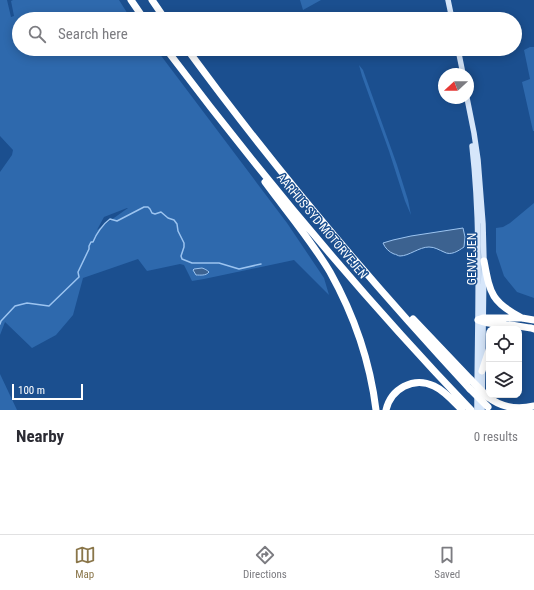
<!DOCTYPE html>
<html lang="en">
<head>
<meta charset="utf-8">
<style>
  :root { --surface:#fff; --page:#f7f7f7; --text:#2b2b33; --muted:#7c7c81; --line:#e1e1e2; --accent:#8a764a }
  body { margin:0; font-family:"Roboto Condensed",sans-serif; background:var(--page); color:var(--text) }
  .controls { position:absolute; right:12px; bottom:12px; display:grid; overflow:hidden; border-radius:8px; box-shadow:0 2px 10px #0003 }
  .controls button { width:36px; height:36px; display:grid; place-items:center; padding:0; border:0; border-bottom:1px solid var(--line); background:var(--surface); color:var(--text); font:20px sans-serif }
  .compass { position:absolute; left:438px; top:68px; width:36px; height:36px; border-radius:50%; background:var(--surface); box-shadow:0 2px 10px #0003; rotate:249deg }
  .scale { position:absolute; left:12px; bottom:10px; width:71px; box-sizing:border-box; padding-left:4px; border:2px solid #fff; border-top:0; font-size:11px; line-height:14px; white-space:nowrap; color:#fff; -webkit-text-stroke:3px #1b4f8f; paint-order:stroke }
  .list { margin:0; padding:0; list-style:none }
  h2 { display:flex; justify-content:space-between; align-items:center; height:52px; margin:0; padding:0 16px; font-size:17px }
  h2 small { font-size:13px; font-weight:400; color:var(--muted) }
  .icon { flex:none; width:22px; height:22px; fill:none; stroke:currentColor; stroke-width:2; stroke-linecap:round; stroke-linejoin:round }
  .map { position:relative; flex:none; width:534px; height:410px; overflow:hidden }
  .search { position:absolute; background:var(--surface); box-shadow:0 2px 10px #0003; left:12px; right:12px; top:12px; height:44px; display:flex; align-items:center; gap:10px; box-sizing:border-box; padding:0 14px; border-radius:22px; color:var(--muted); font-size:15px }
  .sheet { height:124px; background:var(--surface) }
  nav { display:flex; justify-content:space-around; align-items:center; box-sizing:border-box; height:56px; border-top:1px solid var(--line); background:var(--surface); font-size:11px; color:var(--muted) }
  nav a { display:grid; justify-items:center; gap:2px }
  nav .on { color:var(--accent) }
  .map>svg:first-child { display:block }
  .green { fill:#2e69ad; fill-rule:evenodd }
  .water { fill:#3c6290; stroke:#9cc4f0 }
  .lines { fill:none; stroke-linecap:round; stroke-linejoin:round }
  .stream { stroke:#9cc4f0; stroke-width:1.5 }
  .secondary { stroke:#d6e6fa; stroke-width:5.5 }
  .highway { stroke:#fff; stroke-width:7 }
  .highway-bridge { stroke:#fff; stroke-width:7 }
  .labels { text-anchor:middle; stroke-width:3; stroke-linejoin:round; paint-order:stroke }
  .street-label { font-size:12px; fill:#fff; stroke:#1b4f8f }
</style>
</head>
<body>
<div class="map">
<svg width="534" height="410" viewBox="0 0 534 410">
  <rect width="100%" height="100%" fill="#1b4f8f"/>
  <path class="green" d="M0 0H7L11 17 14 16 11 1 13 0H119L131 19H19V49H156L287 223 324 278 329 295 294 260 204 279 192 281 184 265 180 264 147 271 138 259 83 278 73 315 56 335 32 348 5 322 0 335V172L12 155 13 150 0 136ZM127 208H128L97 230 104 217Z
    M300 0H321L303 10Z
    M530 47H534V131H533L522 82 530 79 524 50Z
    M359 65 363 70 397 165 408 200 411 215 405 201 389 151 362 76Z
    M534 203V298L517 292 504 276 496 252V228L503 227 510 223Z
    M0 374 17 410H0Z"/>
  <path class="water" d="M463 228 465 237 464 247C458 251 451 256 444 252 439 250 435 247 429 247 419 247 409 256 400 256 398 256 396 254 394 254 389 252 385 248 383 243L393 240 411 236Z
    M202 268C205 269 207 270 209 272 206 276 200 275 196 275L193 270 194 269Z"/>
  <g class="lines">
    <path class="stream" d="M0 324 1 321 15 306 27 303 49 306 79 277 78 272 89 249V246L91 242H93C96 234 103 224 110 219L117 221 144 207H148L150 209 152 213 155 214 161 212 168 218 174 220 177 224 178 231 184 243V247L181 256 182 259 192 263H219L239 269 261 264"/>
    <path class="secondary" d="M448 0 452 19
      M458 49 463 74
      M467 98 474 133 478 160 483 224 484 261 482 410
      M472 146C482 234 477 322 477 410"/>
    <path class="highway" d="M131 0 144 19
      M152 0 165 19
      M166 49C261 175 362 296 471 410
      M187 49C274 168 370 281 470 389
      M265 182C287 212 311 240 330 272 354 315 370 361 376 410
      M484 261C490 293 491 302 522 318
      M413 319 471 380
      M478 320C487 324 496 324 506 325 514 325 523 327 531 328L534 329
      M478 320 483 318H522L534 320
      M482 371 489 350
      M488 397C502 408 517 410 534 406
      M386 410C391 389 413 376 434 386 445 391 454 402 462 410"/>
    <path class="highway-bridge" d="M471 380 488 397
      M470 389 488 407"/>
  </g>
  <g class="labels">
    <g class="street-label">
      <text transform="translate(322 226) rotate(50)" y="4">AARHUS SYD MOTORVEJEN</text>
      <text transform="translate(472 259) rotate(-90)" y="4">GENVEJEN</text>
    </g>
  </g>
</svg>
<div class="controls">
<button><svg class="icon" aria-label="locate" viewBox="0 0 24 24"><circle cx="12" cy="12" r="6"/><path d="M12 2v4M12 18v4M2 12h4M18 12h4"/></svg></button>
<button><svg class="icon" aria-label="layers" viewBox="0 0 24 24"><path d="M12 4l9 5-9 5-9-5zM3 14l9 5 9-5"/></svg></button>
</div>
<svg class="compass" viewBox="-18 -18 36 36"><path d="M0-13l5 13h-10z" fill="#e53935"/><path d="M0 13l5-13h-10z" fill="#7c7c81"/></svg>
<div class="scale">100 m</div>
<div class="search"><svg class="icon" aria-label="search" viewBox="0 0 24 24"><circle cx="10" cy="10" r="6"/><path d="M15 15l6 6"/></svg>Search here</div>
</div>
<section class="sheet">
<h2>Nearby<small>0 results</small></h2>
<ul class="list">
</ul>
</section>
<nav>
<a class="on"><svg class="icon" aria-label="map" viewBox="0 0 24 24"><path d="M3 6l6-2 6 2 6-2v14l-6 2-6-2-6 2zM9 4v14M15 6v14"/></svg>Map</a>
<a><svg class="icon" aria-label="directions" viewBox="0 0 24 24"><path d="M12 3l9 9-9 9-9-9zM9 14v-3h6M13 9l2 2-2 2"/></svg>Directions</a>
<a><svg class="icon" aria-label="saved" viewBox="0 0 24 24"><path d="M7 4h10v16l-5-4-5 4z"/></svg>Saved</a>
</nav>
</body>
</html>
